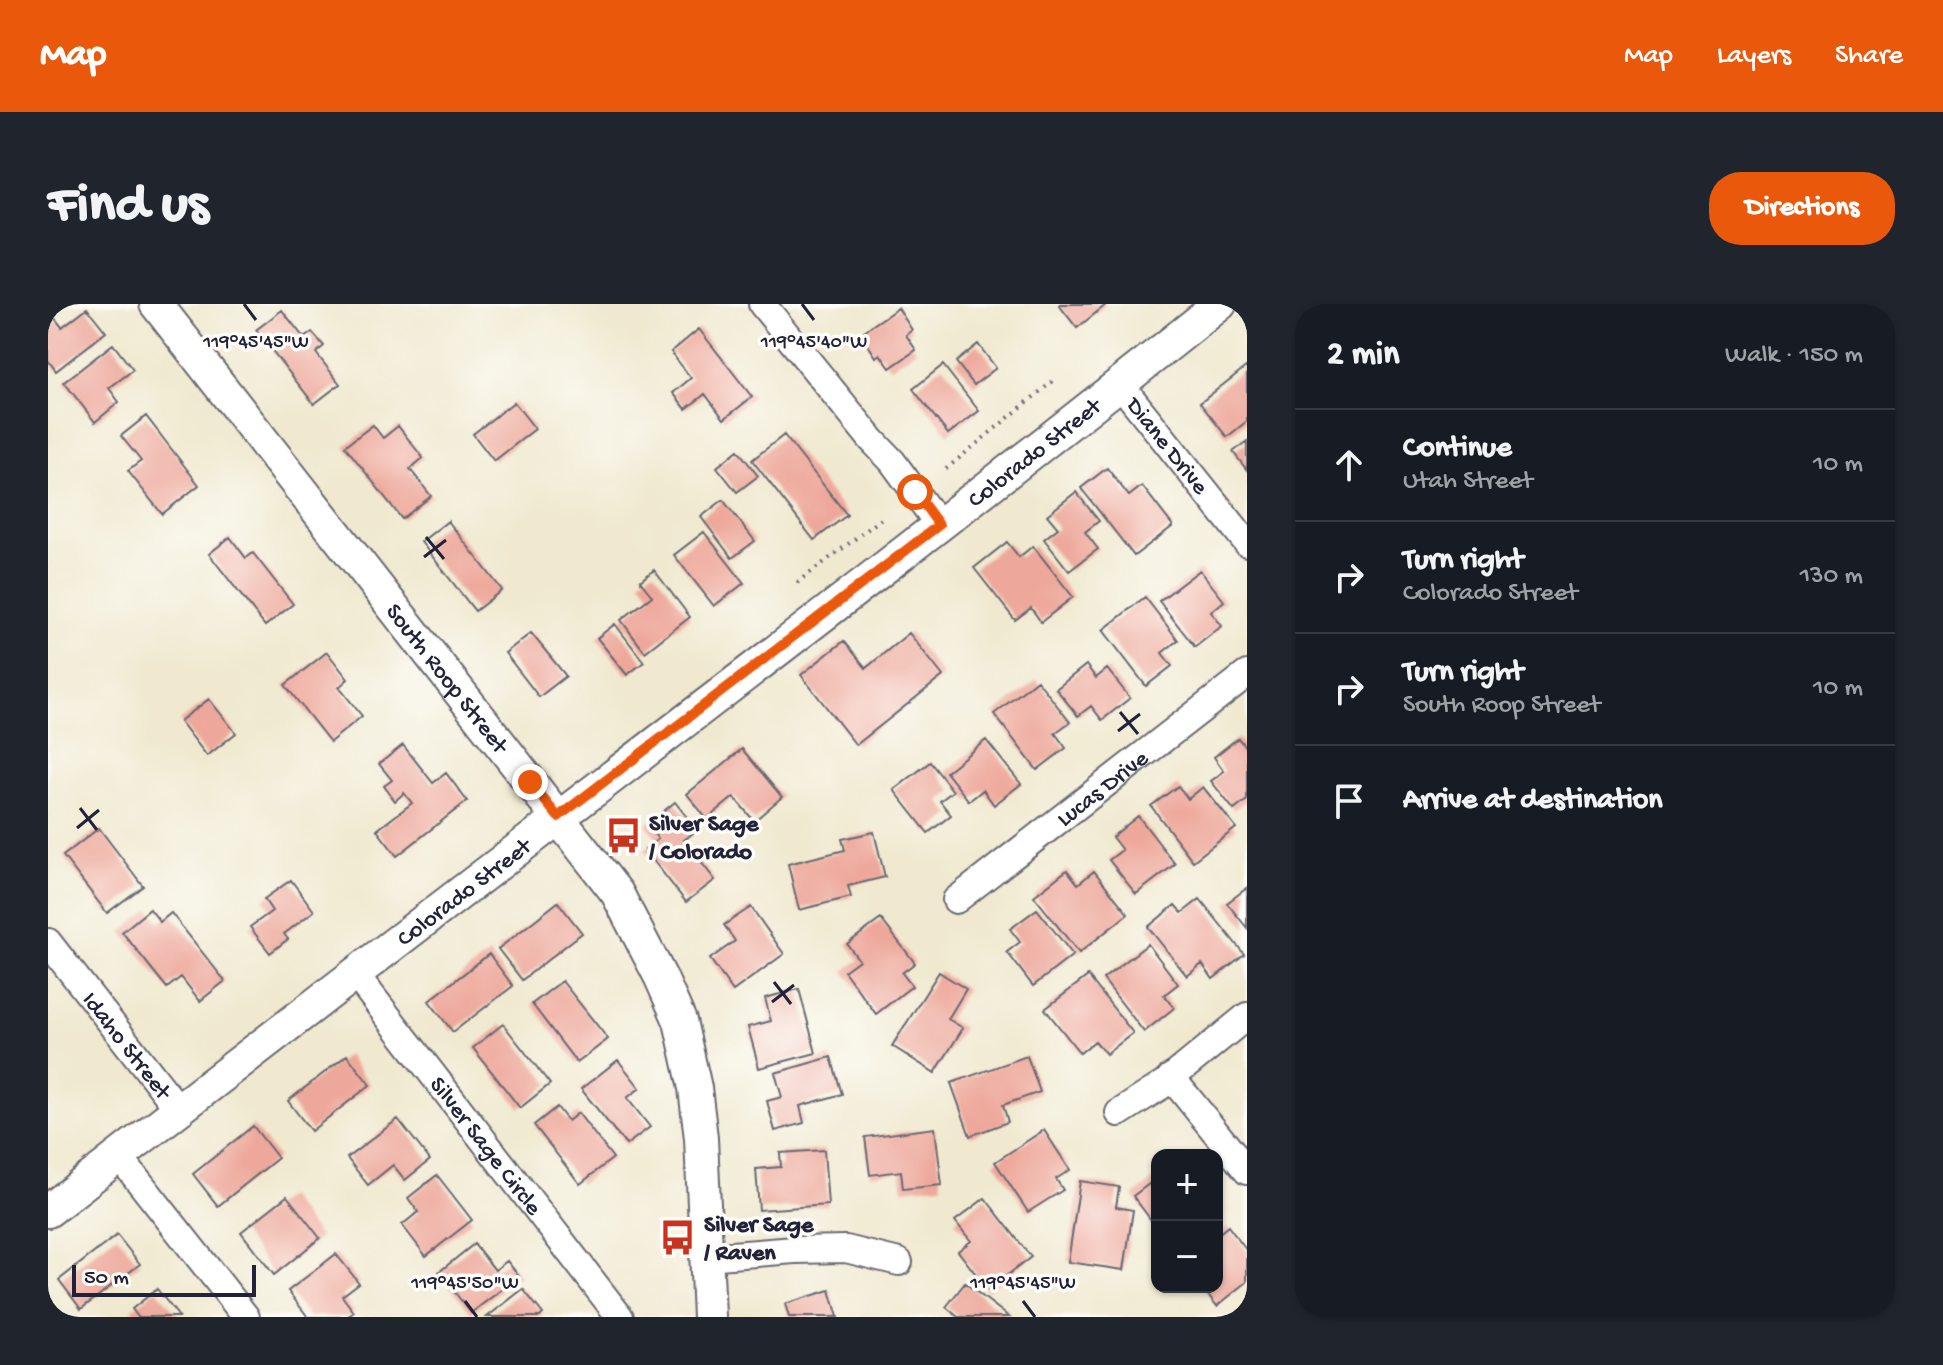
<!DOCTYPE html>
<html lang="en">
<head>
<meta charset="utf-8">
<style>
  :root { --surface:#171b24; --page:#20242c; --text:#f1f3f6; --muted:#9ea1a6; --line:#363941; --accent:#ea580c }
  body { margin:0; font-family:"Gochi Hand",sans-serif; background:var(--page); color:var(--text) }
  .controls { position:absolute; right:24px; bottom:24px; display:grid; overflow:hidden; border-radius:16px; box-shadow:0 2px 6px #0004 }
  .controls button { width:72px; height:72px; display:grid; place-items:center; padding:0; border:0; border-bottom:2px solid var(--line); background:var(--surface); color:var(--text); font:40px sans-serif }
  .scale { position:absolute; left:24px; bottom:20px; width:184px; box-sizing:border-box; padding-left:8px; border:4px solid #22223b; border-top:0; font-size:22px; line-height:28px; white-space:nowrap; color:#22223b; -webkit-text-stroke:6px #fdfcf7; paint-order:stroke }
  .stop { position:absolute; width:24px; height:24px; margin:-18px; border:6px solid #ea580c; border-radius:50%; background:#fff }
  .stop.end { background:#ea580c; border-color:#fff; box-shadow:0 2px 8px #0008 }
  .list { margin:0; padding:0; list-style:none }
  h2 { display:flex; justify-content:space-between; align-items:center; height:104px; margin:0; padding:0 32px; font-size:34px }
  h2 small { font-size:26px; font-weight:400; color:var(--muted) }
  .list li { display:grid; grid-template-columns:52px 1fr auto; gap:24px; align-items:center; box-sizing:border-box; height:112px; padding:0 32px; border-top:2px solid var(--line) }
  .list b { display:block; font-size:30px; white-space:nowrap }
  .list p { margin:0; font-size:26px; white-space:nowrap; color:var(--muted) }
  .list em { font-size:26px; font-style:normal; color:var(--muted) }
  .icon { flex:none; width:44px; height:44px; fill:none; stroke:currentColor; stroke-width:2; stroke-linecap:round; stroke-linejoin:round }
  .map { position:relative; flex:none; width:1199px; height:1013px; overflow:hidden; border-radius:32px }
  header { display:flex; align-items:center; gap:48px; box-sizing:border-box; height:112px; padding:0 40px; background:var(--accent); color:#fff }
  header strong { font-size:38px }
  nav { display:flex; gap:44px; margin-inline-start:auto; font-size:28px }
  .intro { display:flex; align-items:center; justify-content:space-between; box-sizing:border-box; height:192px; padding:0 48px }
  h1 { margin:0; font-size:56px }
  .button { padding:20px 36px; border-radius:32px; background:var(--accent); color:#fff; font-size:28px; font-weight:700 }
  main { display:flex; gap:48px; padding:0 48px }
  aside { flex:1; background:var(--surface); border-radius:32px; box-shadow:0 2px 6px #0004 }
  .map>svg:first-child { display:block }
  .building { fill:#eea89b }
  .lines { fill:none; stroke-linecap:round; stroke-linejoin:round }
  .minor-casing { stroke:#6a686f; stroke-width:30 }
  .tertiary-casing { stroke:#6a686f; stroke-width:36 }
  .path { stroke:#6a686f; stroke-width:4; stroke-dasharray:2 6; stroke-linecap:butt }
  .minor { stroke:#fff; stroke-width:26 }
  .tertiary { stroke:#fff; stroke-width:32 }
  .route { stroke:#ea580c; stroke-width:10 }
  .ticks { fill:none; stroke:#22223b; stroke-width:3 }
  .labels { text-anchor:middle; stroke-width:7; stroke-linejoin:round; paint-order:stroke }
  .street-label { font-size:24px; fill:#22223b; stroke:#fdfcf7 }
  .poi-label { font-size:24px; font-weight:bold; fill:#22223b; stroke:#fdfcf7; text-anchor:start }
  .ticks-label { font-size:20px; text-anchor:middle; fill:#22223b; stroke:#fdfcf7; stroke-width:7; stroke-linejoin:round; paint-order:stroke }
</style>
</head>
<body>
<header>
<strong>Map</strong>
<nav><a>Map</a><a>Layers</a><a>Share</a></nav>
</header>
<div class="intro"><h1>Find us</h1><a class="button">Directions</a></div>
<main>
<div class="map">
<svg width="1199" height="1013" viewBox="0 0 1199 1013">
  <rect width="100%" height="100%" fill="#fdfcf7"/>
  <filter id="ink" filterUnits="userSpaceOnUse"><feTurbulence type="fractalNoise" baseFrequency=".0125" numOctaves="2"/><feDisplacementMap in="SourceGraphic" scale="16" xChannelSelector="R" yChannelSelector="G"/><feConvolveMatrix kernelMatrix="1 2 1 2 8 2 1 2 1" color-interpolation-filters="sRGB"/></filter>
  <filter id="wash" filterUnits="userSpaceOnUse"><feTurbulence type="fractalNoise" baseFrequency=".006" numOctaves="4" result="noise"/><feDisplacementMap in="SourceGraphic" scale="32" xChannelSelector="R" yChannelSelector="G"/><feGaussianBlur stdDeviation="1.8" result="paint"/><feColorMatrix in="noise" values="0 0 0 0 0 0 0 0 0 0 0 0 0 0 0 0 0 1.4 0 .05"/><feComposite in="paint" operator="in"/></filter>
  <g filter="url(#wash)">
    <rect width="100%" height="100%" fill="#f0e9d0"/>
    <g id="blocks">
      <path class="building" d="M1012 0H1059L1029 24 1011 1Z
        M39 4 58 28 8 67 0 56V6L14 23Z
        M850 4 864 26 858 31 868 46 842 64 832 50 828 53 815 33 818 31 816 27Z
        M234 6 256 34 264 28 276 42 268 49 292 80 266 100 208 26Z
        M651 25 704 93 676 115 657 90 638 105 625 89 643 74 623 48Z
        M65 40 85 66 61 84 71 98 47 118 16 78Z
        M930 40 948 64 926 81 908 58Z
        M895 61 931 107 900 130 865 85Z
        M1199 62V117L1179 133 1152 99Z
        M466 98 487 125 446 157 425 130Z
        M98 112 151 181 114 210 80 167 93 157 73 132Z
        M325 121 335 134 350 122 375 154 362 165 383 192 354 215 297 142Z
        M736 131 799 211 766 236 704 156Z
        M1199 137V166L1185 148Z
        M690 146 710 172 689 188 669 163Z
        M1059 164 1081 192 1094 182 1125 222 1086 252 1033 184Z
        M1028 188 1051 217 1037 228 1050 245 1021 267 996 235 1010 224 999 211Z
        M675 196 707 237 684 254 653 213Z
        M400 217 454 286 427 307 373 238Z
        M656 228 696 279 666 302 626 251Z
        M182 233 198 254 205 249 245 300 217 322 161 250Z
        M959 238 971 253 985 242 1025 293 993 318 983 304 967 316 926 264Z
        M606 266 642 313 597 348 573 316 604 292 592 277Z
        M1152 266 1176 297 1163 308 1174 322 1147 343 1111 297Z
        M1097 293 1130 336 1114 349 1124 362 1098 382 1055 326Z
        M567 320 596 358 579 371 549 334Z
        M483 329 518 372 491 393 457 349Z
        M861 329 895 372 808 441 753 371 796 337 818 364Z
        M279 348 300 375 291 383 314 412 282 438 237 381Z
        M1038 361 1048 374 1059 365 1082 394 1054 416 1043 402 1030 412 1008 385Z
        M989 376 1022 418 1007 429 1018 444 989 466 946 410Z
        M161 395 188 429 159 452 132 417Z
        M1190 434 1199 445V496L1186 506 1163 477 1176 467 1166 453Z
        M938 436 973 480 946 501 935 486 921 497 898 468Z
        M355 441 385 479 398 469 419 497 349 552 329 526 364 499 356 489 347 497 336 482 344 476 331 460Z
        M694 445 734 493 706 517 686 493 659 515 639 490Z
        M882 458 905 487 892 497 903 511 880 529 846 486Z
        M1130 482 1140 495 1155 483 1188 524 1145 557 1103 502Z
        M627 498 649 526 636 536 667 576 638 598 597 546 610 535 599 521Z
        M1090 512 1127 560 1088 590 1061 556 1074 546 1064 533Z
        M51 524 95 582 59 609 15 552Z
        M826 528 837 573 800 582 803 593 751 606 740 560 797 546 794 535Z
        M1019 566 1030 580 1046 567 1080 610 1031 649 986 592Z
        M243 576 266 607 236 630 240 635 222 649 202 623 224 607 216 595Z
        M1199 584V624L1179 599Z
        M1152 595 1196 650 1165 675 1154 660 1139 672 1100 623 1127 601 1134 609Z
        M510 598 534 629 474 676 450 645Z
        M703 603 736 650 685 687 662 655 687 637 676 621Z
        M102 605 112 618 123 609 177 677 152 697 133 673 119 684 74 628Z
        M989 605 1025 651 985 682 959 648 972 638 962 625Z
        M833 615 867 659 854 669 864 682 828 710 796 667 811 656 799 640Z
        M1100 640 1130 680 1116 691 1126 704 1096 728 1055 675Z
        M441 650 465 682 405 728 381 697Z
        M891 668 918 685 900 715 915 724 887 769 844 742Z
        M1040 672 1085 729 1058 750 1047 737 1032 749 997 705Z
        M514 677 560 735 529 759 484 700Z
        M751 685 768 749 711 764 700 723 723 717 717 694Z
        M455 720 502 780 472 804 425 744Z
        M299 751 322 781 263 827 240 797Z
        M979 752 992 788 955 801 960 818 922 832 903 779Z
        M783 753 794 790 752 802 756 819 727 827 719 797 734 793 727 769Z
        M570 756 592 784 579 794 602 823 578 841 533 785Z
        M509 803 520 817 530 809 565 854 532 880 486 821Z
        M350 815 382 856 357 876 345 861 320 881 299 854Z
        M205 822 230 854 170 902 145 870Z
        M887 824 894 881 855 885 853 867 822 871 817 833Z
        M996 826 1022 866 1008 875 1015 886 980 908 947 858Z
        M776 846 780 901 711 906 708 865 733 863 732 849Z
        M389 871 424 916 378 952 354 921 370 908 360 894Z
        M1109 874V924L1085 892Z
        M1032 877 1071 883 1068 903 1085 906 1076 966 1020 958Z
        M239 892 272 934 226 971 193 928Z
        M937 894 983 953 940 986 910 947 923 937 907 917Z
        M1180 922 1199 947V978L1169 1002 1154 983H1169V931Z
        M69 931 92 960 33 1005 11 976Z
        M426 940 447 966 459 957 471 972 423 1009 391 968Z
        M288 950 311 979 294 992 306 1008 299 1013H260L240 987Z
        M917 979 961 1013H910L898 1003Z
        M109 985 131 1013H90L84 1005Z
        M475 985 495 1010 492 1013H439Z
        M782 986 790 1013H741L737 1000Z"/>
    </g>
  </g>
  <g filter="url(#ink)">
    <use href="#blocks" fill-opacity="0" stroke="#6a686f" stroke-width="2"/>
    <g class="lines">
      <defs>
        <g id="minor">
          <path d="M714 0 824 136 844 157 891 221"/>
          <path id="s1" d="M1072 80 1199 239"/>
          <path id="s2" d="M908 596 1199 370"/>
          <path id="s3" d="M0 638 131 806"/>
          <path id="s4" d="M307 670 572 1013"/>
          <path d="M1123 773 1199 867"/>
          <path d="M1071 809 1116 780 1199 712"/>
          <path d="M71 852 198 1013"/>
          <path d="M657 953 747 946 798 945 851 958"/>
        </g>
        <g id="tertiary">
          <path id="s5" d="M108 0 569 589 613 674 632 717 647 784 653 834 661 1013"/>
          <path id="s6" d="M0 907C389 603 786 309 1172 0"/>
        </g>
      </defs>
      <use href="#minor" class="minor-casing"/>
      <use href="#tertiary" class="tertiary-casing"/>
      <path class="path" d="M898 165 1005 77
        M749 279 833 215"/>
      <use href="#minor" class="minor"/>
      <use href="#tertiary" class="tertiary"/>
    </g>
  </g>
  <g class="lines" filter="url(#ink)">
    <path class="route" d="M482 478 510 513 891 221 867 188"/>
  </g>
  <path class="ticks" d="M196 0 208 16M754 0 766 16M378 233 396 255M376 253 398 236M1072 408 1090 430M1070 427 1092 410M32 504 49 526M29 524 51 506M726 678 743 700M724 698 746 681M417 997 429 1013M975 997 987 1013"/>
  <defs>
    <symbol id="bus-bare" viewBox="-9 -9 18 18"><path d="M-5-6H5V4H4V6H2V4H-2V6H-4V4H-5ZM-3.5-4V0h7V-4ZM-3.5 1.2v1.5H-2V1.2ZM2 1.2v1.5H3.5V1.2Z" fill="#c8321e" stroke="#fdfcf7" stroke-width="2.5" paint-order="stroke"/></symbol>
  </defs>
  <g fill-rule="evenodd">
    <use href="#bus-bare" x="550" y="506" width="51" height="51"/>
    <use href="#bus-bare" x="604" y="908" width="51" height="51"/>
  </g>
  <g class="labels">
    <g class="street-label">
      <text dy="8" stroke="none"><textPath href="#s1" startOffset="78">Diane Drive</textPath></text>
      <text dy="8" stroke="none"><textPath href="#s6" startOffset="1244">Colorado Street</textPath></text>
      <text dy="8" stroke="none"><textPath href="#s5" startOffset="474">South Roop Street</textPath></text>
      <text dy="8" stroke="none"><textPath href="#s2" startOffset="184">Lucas Drive</textPath></text>
      <text dy="8" stroke="none"><textPath href="#s6" startOffset="524">Colorado Street</textPath></text>
      <text dy="8" stroke="none"><textPath href="#s3" startOffset="130">Idaho Street</textPath></text>
      <text dy="8" stroke="none"><textPath href="#s4" startOffset="216">Silver Sage Circle</textPath></text>
    </g>
    <g class="poi-label">
      <text x="601" y="526">Silver Sage<tspan x="601" dy="28">/ Colorado</tspan></text>
      <text x="656" y="927">Silver Sage<tspan x="656" dy="28">/ Raven</tspan></text>
    </g>
  </g>
  <g class="ticks-label">
    <text x="208" y="43">119°45'45"W</text>
    <text x="766" y="43">119°45'40"W</text>
    <text x="417" y="984">119°45'50"W</text>
    <text x="975" y="984">119°45'45"W</text>
  </g>
</svg>
<div class="controls">
<button>+</button>
<button>−</button>
</div>
<div class="scale">50 m</div>
<div class="stop" style="left:867px;top:188px"></div>
<div class="stop end" style="left:482px;top:478px"></div>
</div>
<aside>
<h2>2 min<small>Walk · 150 m</small></h2>
<ul class="list">
<li><svg class="icon" aria-label="ahead" viewBox="0 0 24 24"><path d="M12 20V5M6 11l6-6 6 6"/></svg><div><b>Continue</b><p>Utah Street</p></div><em>10 m</em></li>
<li><svg class="icon" aria-label="right" viewBox="0 0 24 24"><path d="M7 20v-9h11M14 6l5 5-5 5"/></svg><div><b>Turn right</b><p>Colorado Street</p></div><em>130 m</em></li>
<li><svg class="icon" aria-label="right" viewBox="0 0 24 24"><path d="M7 20v-9h11M14 6l5 5-5 5"/></svg><div><b>Turn right</b><p>South Roop Street</p></div><em>10 m</em></li>
<li><svg class="icon" aria-label="arrive" viewBox="0 0 24 24"><path d="M6 21V4h12l-3 4 3 4H6"/></svg><div><b>Arrive at destination</b></div></li>
</ul>
</aside>
</main>
</body>
</html>
